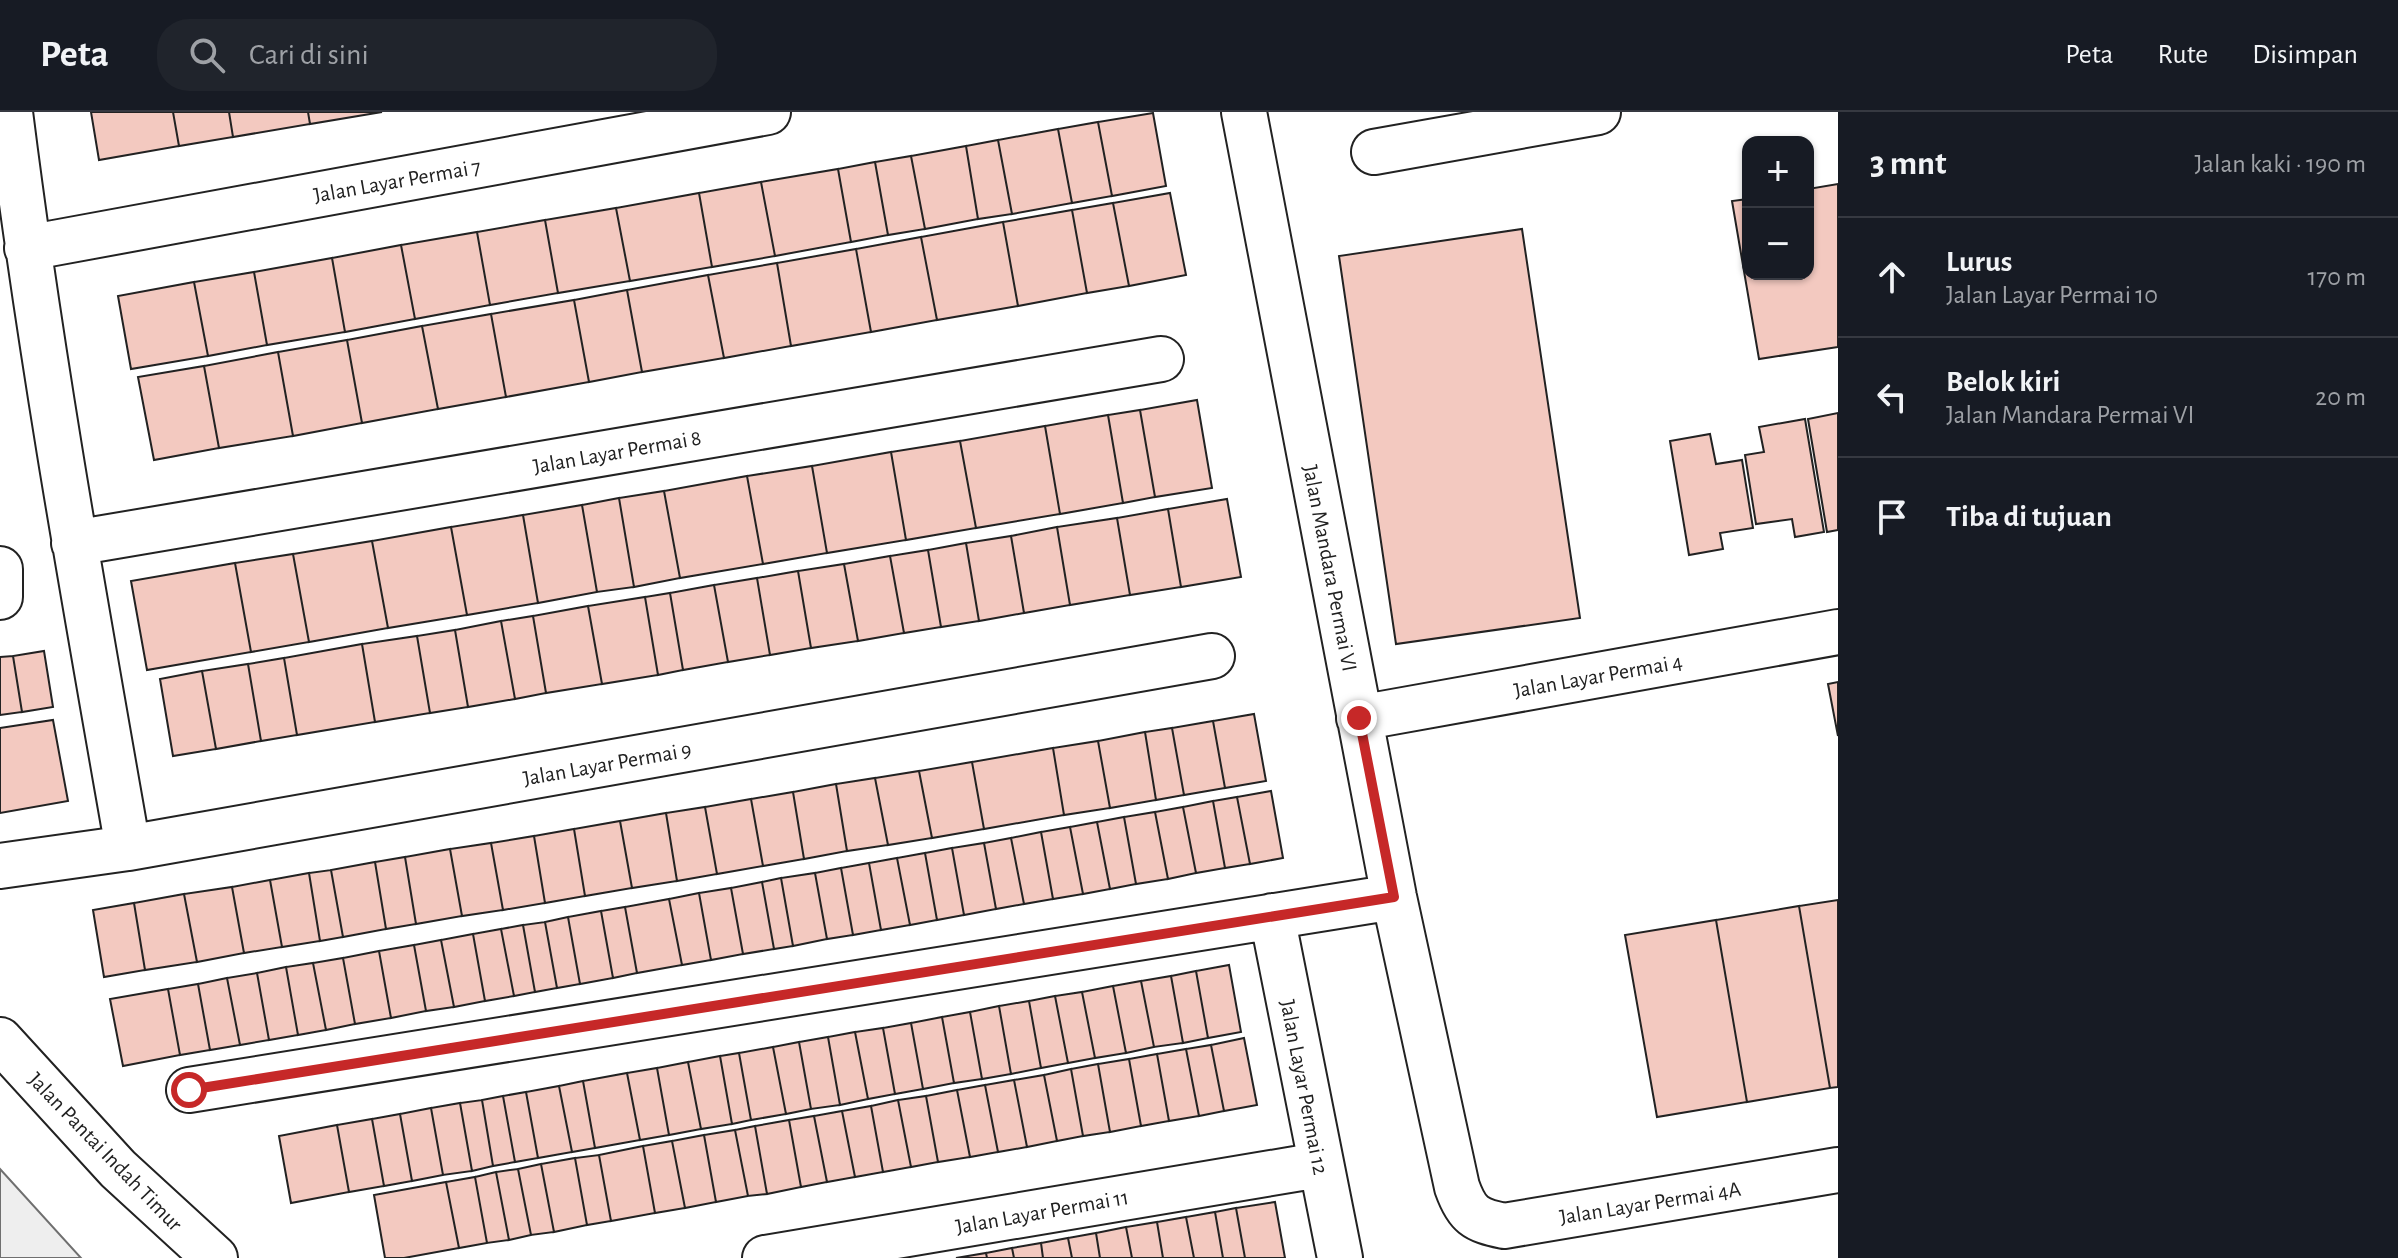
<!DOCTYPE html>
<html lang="id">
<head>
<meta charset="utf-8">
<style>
  :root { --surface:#171b24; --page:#20242c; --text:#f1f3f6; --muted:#9ea1a6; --line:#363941 }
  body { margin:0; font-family:"Alegreya Sans",sans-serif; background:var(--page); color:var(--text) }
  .controls { position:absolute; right:24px; top:24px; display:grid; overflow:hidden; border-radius:16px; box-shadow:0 2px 6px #0004 }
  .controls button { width:72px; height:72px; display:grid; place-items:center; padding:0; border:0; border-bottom:2px solid var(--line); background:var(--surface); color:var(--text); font:40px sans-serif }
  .stop { position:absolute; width:24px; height:24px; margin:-18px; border:6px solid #c62828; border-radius:50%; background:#fff }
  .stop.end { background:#c62828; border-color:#fff; box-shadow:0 2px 8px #0008 }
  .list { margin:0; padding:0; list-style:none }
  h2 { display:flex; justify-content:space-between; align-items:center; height:104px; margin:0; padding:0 32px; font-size:34px }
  h2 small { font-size:26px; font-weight:400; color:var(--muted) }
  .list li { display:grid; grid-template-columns:52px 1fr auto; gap:24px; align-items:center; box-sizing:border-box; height:120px; padding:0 32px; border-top:2px solid var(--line) }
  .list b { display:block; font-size:30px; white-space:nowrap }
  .list p { margin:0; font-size:26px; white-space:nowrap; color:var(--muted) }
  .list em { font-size:26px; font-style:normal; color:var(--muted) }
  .icon { flex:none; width:44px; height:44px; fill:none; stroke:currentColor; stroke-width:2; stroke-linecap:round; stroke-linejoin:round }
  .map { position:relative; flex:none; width:1838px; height:1146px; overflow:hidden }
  header { display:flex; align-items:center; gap:48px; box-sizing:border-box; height:112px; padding:0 40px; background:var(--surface); border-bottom:2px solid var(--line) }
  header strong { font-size:38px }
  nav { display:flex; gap:44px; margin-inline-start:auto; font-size:28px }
  .search { width:560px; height:72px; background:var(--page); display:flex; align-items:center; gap:20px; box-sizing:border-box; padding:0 28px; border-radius:32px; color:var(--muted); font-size:30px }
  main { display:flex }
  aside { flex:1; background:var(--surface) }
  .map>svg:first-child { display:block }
  .green { fill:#eee; stroke:#6f6f6f; stroke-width:2 }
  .building { fill:#f3c9c0; stroke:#222; stroke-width:2 }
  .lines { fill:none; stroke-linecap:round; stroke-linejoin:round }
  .minor-casing { stroke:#222; stroke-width:48 }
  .tertiary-casing { stroke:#222; stroke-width:48 }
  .minor { stroke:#fff; stroke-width:44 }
  .tertiary { stroke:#fff; stroke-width:44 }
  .route { stroke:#c62828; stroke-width:10 }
  .labels { text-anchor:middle; stroke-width:6; stroke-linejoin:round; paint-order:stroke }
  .street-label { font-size:22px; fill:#222; stroke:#fff }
</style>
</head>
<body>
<header>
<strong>Peta</strong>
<div class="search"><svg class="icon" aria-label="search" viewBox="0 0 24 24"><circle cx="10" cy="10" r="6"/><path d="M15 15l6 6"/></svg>Cari di sini</div>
<nav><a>Peta</a><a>Rute</a><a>Disimpan</a></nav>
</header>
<main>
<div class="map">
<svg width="1838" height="1146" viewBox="0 0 1838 1146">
  <rect width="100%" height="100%" fill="#fff"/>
  <path class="green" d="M0 1057 81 1146H0Z"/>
  <path class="building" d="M91 0H173L179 34 99 48Z
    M173 0H229L233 25 179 34Z
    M229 0H308L310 12 233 25Z
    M308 0H382L310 12Z
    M1153 1 1166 74 1112 84 1098 10Z
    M1098 10 1112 84 1072 91 1058 17Z
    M1058 17 1072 91 1012 102 998 28Z
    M998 28 1012 102 978 107 966 34Z
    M966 34 978 107 925 117 911 44Z
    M911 44 925 117 888 123 875 50Z
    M875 50 888 123 851 130 838 57Z
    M838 57 851 130 775 144 761 70Z
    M761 70 775 144 712 155 699 81Z
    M1838 72V235L1759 247 1732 89 1748 87V162H1808V77Z
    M699 81 712 155 630 169 616 96Z
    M1170 81 1186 163 1129 174 1113 91Z
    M1113 91 1129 174 1087 181 1072 98Z
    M616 96 630 169 558 181 545 108Z
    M1072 98 1087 181 1018 194 1003 110Z
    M545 108 558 181 490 193 477 120Z
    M1003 110 1018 194 937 208 921 125Z
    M1522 117 1580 506 1396 532 1339 144Z
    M477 120 490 193 415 207 401 133Z
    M921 125 937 208 871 220 856 137Z
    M401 133 415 207 345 220 332 146Z
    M856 137 871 220 791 234 777 151Z
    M332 146 345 220 267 233 254 160Z
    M777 151 791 234 724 246 708 163Z
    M254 160 267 233 208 244 194 170Z
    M708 163 724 246 642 260 627 178Z
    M194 170 208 244 131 257 118 184Z
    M627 178 642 260 589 270 574 188Z
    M574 188 589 270 506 285 491 202Z
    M491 202 506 285 438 297 422 214Z
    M422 214 438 297 362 311 347 228Z
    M347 228 362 311 293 324 278 240Z
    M278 240 293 324 219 336 204 254Z
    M204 254 219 336 154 348 138 265Z
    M1197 288 1212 376 1155 385 1140 298Z
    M1140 298 1155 385 1123 391 1108 303Z
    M1838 301V418L1827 420 1808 307Z
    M1108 303 1123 391 1060 402 1045 314Z
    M1805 307 1824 420 1795 425 1792 407 1756 412 1745 343 1764 340 1759 315Z
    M1045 314 1060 402 976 416 960 329Z
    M1710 322 1716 352 1742 348 1753 416 1720 421 1723 437 1689 443 1670 329Z
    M960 329 976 416 906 428 891 340Z
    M891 340 906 428 827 441 812 354Z
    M812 354 827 441 763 452 747 364Z
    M747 364 763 452 680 466 664 379Z
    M664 379 680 466 634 475 619 386Z
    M619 386 634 475 597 480 582 393Z
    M1227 387 1241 465 1181 475 1168 397Z
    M582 393 597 480 538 491 523 403Z
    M1168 397 1181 475 1130 483 1117 406Z
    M523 403 538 491 467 503 451 415Z
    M1117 406 1130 483 1070 493 1057 415Z
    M451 415 467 503 388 516 372 429Z
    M1057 415 1070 493 1024 501 1011 424Z
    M1011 424 1024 501 979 509 966 431Z
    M372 429 388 516 309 530 293 442Z
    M966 431 979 509 941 515 928 438Z
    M928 438 941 515 904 521 890 444Z
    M293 442 309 530 251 540 235 451Z
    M890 444 904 521 858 529 844 452Z
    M235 451 251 540 147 558 131 469Z
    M844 452 858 529 811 536 798 459Z
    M798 459 811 536 770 543 757 466Z
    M757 466 770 543 728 550 714 473Z
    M714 473 728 550 683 558 670 481Z
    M670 481 683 558 658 563 645 485Z
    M645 485 658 563 602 572 588 494Z
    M588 494 602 572 546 581 533 504Z
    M533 504 546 581 515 587 501 509Z
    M501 509 515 587 468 595 455 518Z
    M455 518 468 595 430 601 417 524Z
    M417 524 430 601 375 610 362 532Z
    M362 532 375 610 297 623 284 546Z
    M44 539 53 595 22 600 13 544Z
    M13 544 22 600 0 603V545Z
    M284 546 297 623 261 629 248 552Z
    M248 552 261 629 216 637 202 559Z
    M202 559 216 637 173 644 160 567Z
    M1838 570V624L1828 572Z
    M1254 602 1266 669 1225 676 1213 609Z
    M53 608 68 689 0 701V616Z
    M1213 609 1225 676 1184 683 1172 616Z
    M1172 616 1184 683 1156 688 1145 620Z
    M1145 620 1156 688 1110 696 1098 629Z
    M1098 629 1110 696 1064 703 1053 636Z
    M1053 636 1064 703 984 717 972 650Z
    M972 650 984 717 932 726 919 659Z
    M919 659 932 726 888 733 875 666Z
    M875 666 888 733 847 739 836 672Z
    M836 672 847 739 804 747 793 680Z
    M1271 679 1283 746 1250 752 1237 685Z
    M793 680 804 747 763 754 751 687Z
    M1237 685 1250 752 1225 756 1213 689Z
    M751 687 763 754 717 762 705 695Z
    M1213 689 1225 756 1196 761 1183 695Z
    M705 695 717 762 677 769 666 701Z
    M1183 695 1196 761 1168 767 1155 700Z
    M1155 700 1168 767 1136 772 1124 705Z
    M666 701 677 769 632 776 620 709Z
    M1124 705 1136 772 1110 777 1097 710Z
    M620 709 632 776 585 784 574 717Z
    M1097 710 1110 777 1083 782 1070 715Z
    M1070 715 1083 782 1053 787 1041 720Z
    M574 717 585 784 545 791 534 724Z
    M1041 720 1053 787 1024 792 1011 726Z
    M534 724 545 791 503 798 491 731Z
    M1011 726 1024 792 996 797 984 731Z
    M491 731 503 798 462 804 450 737Z
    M984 731 996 797 964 803 952 736Z
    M952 736 964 803 937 808 925 741Z
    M450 737 462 804 416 812 405 745Z
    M925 741 937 808 910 813 897 746Z
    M405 745 416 812 386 817 375 750Z
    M897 746 910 813 881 818 869 751Z
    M375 750 386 817 343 825 331 758Z
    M869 751 881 818 853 823 841 756Z
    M841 756 853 823 827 827 815 761Z
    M331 758 343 825 320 829 309 761Z
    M309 761 320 829 282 835 270 768Z
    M815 761 827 827 793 834 781 766Z
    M781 766 793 834 774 837 762 770Z
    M270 768 282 835 244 841 232 775Z
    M762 770 774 837 743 842 731 776Z
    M232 775 244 841 197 850 184 782Z
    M731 776 743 842 711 848 699 781Z
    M699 781 711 848 682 853 669 787Z
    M184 782 197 850 145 858 134 791Z
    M669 787 682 853 637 861 625 795Z
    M1838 788V975L1830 976 1799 794Z
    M134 791 145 858 104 865 93 798Z
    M1799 794 1830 976 1747 990 1716 808Z
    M625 795 637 861 613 866 601 799Z
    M601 799 613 866 580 872 568 805Z
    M568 805 580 872 557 876 545 810Z
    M1716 808 1747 990 1657 1005 1625 823Z
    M545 810 557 876 535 880 523 813Z
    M523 813 535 880 514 884 501 817Z
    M501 817 514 884 485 889 473 822Z
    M473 822 485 889 454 895 441 828Z
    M441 828 454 895 426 899 414 833Z
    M414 833 426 899 391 906 379 839Z
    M379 839 391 906 355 912 343 846Z
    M343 846 355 912 326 918 313 851Z
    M313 851 326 918 298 923 286 855Z
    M1229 853 1241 920 1208 926 1196 859Z
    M286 855 298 923 269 928 257 861Z
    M1196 859 1208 926 1183 931 1171 864Z
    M257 861 269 928 240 933 227 866Z
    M1171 864 1183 931 1154 935 1141 869Z
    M227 866 240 933 210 938 198 872Z
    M1141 869 1154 935 1126 941 1113 874Z
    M198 872 210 938 180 943 168 877Z
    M1113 874 1126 941 1095 946 1082 880Z
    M168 877 180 943 123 954 110 887Z
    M1082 880 1095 946 1068 951 1055 884Z
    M1055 884 1068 951 1041 956 1029 889Z
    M1029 889 1041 956 1011 962 999 894Z
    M999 894 1011 962 982 967 970 900Z
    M970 900 982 967 954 971 942 905Z
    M942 905 954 971 923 977 911 911Z
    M911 911 923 977 895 982 883 916Z
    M883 916 895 982 868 987 855 920Z
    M855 920 868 987 840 993 828 925Z
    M828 925 840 993 811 997 799 930Z
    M1244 926 1257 993 1224 999 1211 933Z
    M799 930 811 997 786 1002 773 935Z
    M1211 933 1224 999 1199 1004 1186 937Z
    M773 935 786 1002 751 1008 739 941Z
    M1186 937 1199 1004 1169 1009 1157 942Z
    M739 941 751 1008 732 1012 720 944Z
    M1157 942 1169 1009 1141 1014 1129 947Z
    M720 944 732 1012 701 1017 688 950Z
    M1129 947 1141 1014 1110 1020 1098 952Z
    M688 950 701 1017 669 1023 657 956Z
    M1098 952 1110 1020 1083 1024 1071 957Z
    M657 956 669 1023 640 1028 627 961Z
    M1071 957 1083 1024 1057 1029 1044 963Z
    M627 961 640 1028 595 1036 583 969Z
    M1044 963 1057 1029 1027 1035 1014 968Z
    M1014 968 1027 1035 998 1040 985 973Z
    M583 969 595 1036 572 1040 559 974Z
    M985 973 998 1040 970 1045 957 978Z
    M559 974 572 1040 538 1046 526 980Z
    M957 978 970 1045 938 1050 926 984Z
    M526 980 538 1046 515 1050 503 984Z
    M503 984 515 1050 493 1054 482 988Z
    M926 984 938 1050 911 1055 898 988Z
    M482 988 493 1054 472 1059 460 991Z
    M898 988 911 1055 883 1060 871 994Z
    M460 991 472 1059 443 1063 431 996Z
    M871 994 883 1060 855 1065 842 999Z
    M431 996 443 1063 412 1069 400 1002Z
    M842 999 855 1065 827 1070 814 1004Z
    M400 1002 412 1069 384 1074 372 1007Z
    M814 1004 827 1070 801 1075 789 1008Z
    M372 1007 384 1074 349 1080 337 1013Z
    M789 1008 801 1075 767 1082 755 1014Z
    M337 1013 349 1080 291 1091 279 1024Z
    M755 1014 767 1082 748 1084 735 1018Z
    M735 1018 748 1084 716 1090 704 1023Z
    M704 1023 716 1090 685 1096 672 1029Z
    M672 1029 685 1096 655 1101 643 1034Z
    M643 1034 655 1101 611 1109 599 1043Z
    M599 1043 611 1109 587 1113 575 1046Z
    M575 1046 587 1113 554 1120 541 1052Z
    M541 1052 554 1120 531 1123 518 1057Z
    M518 1057 531 1123 509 1128 496 1060Z
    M496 1060 509 1128 487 1131 475 1065Z
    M475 1065 487 1131 459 1136 446 1070Z
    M446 1070 459 1136 404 1146H385L374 1083Z
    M1275 1090 1285 1146H1245L1236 1096Z
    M1236 1096 1245 1146H1223L1215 1100Z
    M1215 1100 1223 1146H1194L1186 1105Z
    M1186 1105 1194 1146H1163L1157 1110Z
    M1157 1110 1163 1146H1132L1126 1115Z
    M1126 1115 1132 1146H1100L1096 1121Z
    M1096 1121 1100 1146H1072L1068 1126Z
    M1068 1126 1072 1146H1043L1041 1131Z
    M1041 1131 1043 1146H1014L1012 1136Z
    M1012 1136 1014 1146H987L986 1141Z
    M986 1141 987 1146H956Z"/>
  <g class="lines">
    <defs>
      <path id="minor" d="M10 0C41 247 85 491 128 736
        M1244 0 1394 785 1457 1075C1467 1103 1475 1108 1504 1114L1838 1058
        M1374 40 1598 0
        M27 136 768 0
        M74 431 1161 247
        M0 457V485
        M1359 606 1838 520
        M0 754 128 736 1212 544
        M1272 804 1340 1146
        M189 978 1394 785
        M765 1146 1319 1053"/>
      <path id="tertiary" d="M0 928 118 1057 215 1146"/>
    </defs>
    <use href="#minor" class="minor-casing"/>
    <use href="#tertiary" class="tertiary-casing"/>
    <use href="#minor" class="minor"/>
    <use href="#tertiary" class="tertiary"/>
  </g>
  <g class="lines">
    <path class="route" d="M189 978 1394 785 1359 606"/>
  </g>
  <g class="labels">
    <g class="street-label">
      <text transform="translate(397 68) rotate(-10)" y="8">Jalan Layar Permai 7</text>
      <text transform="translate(617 339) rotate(-10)" y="8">Jalan Layar Permai 8</text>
      <text transform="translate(1331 456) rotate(79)" y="8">Jalan Mandara Permai VI</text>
      <text transform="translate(1598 563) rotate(-10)" y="8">Jalan Layar Permai 4</text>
      <text transform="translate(607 651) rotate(-10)" y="8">Jalan Layar Permai 9</text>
      <text transform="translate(1305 975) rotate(79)" y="8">Jalan Layar Permai 12</text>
      <text transform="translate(106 1039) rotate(46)" y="8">Jalan Pantai Indah Timur</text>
      <text transform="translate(1650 1090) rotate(-9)" y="8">Jalan Layar Permai 4A</text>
      <text transform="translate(1042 1099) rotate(-10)" y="8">Jalan Layar Permai 11</text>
    </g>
  </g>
</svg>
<div class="controls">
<button>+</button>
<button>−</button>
</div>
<div class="stop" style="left:189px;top:978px"></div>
<div class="stop end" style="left:1359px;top:606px"></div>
</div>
<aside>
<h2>3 mnt<small>Jalan kaki · 190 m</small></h2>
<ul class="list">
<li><svg class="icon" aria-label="ahead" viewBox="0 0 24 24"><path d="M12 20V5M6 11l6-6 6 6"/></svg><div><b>Lurus</b><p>Jalan Layar Permai 10</p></div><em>170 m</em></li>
<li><svg class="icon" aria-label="left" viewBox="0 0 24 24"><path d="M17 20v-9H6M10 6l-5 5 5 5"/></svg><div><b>Belok kiri</b><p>Jalan Mandara Permai VI</p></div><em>20 m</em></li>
<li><svg class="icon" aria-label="arrive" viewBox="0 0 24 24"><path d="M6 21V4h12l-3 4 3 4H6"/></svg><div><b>Tiba di tujuan</b></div></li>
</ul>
</aside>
</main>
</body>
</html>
